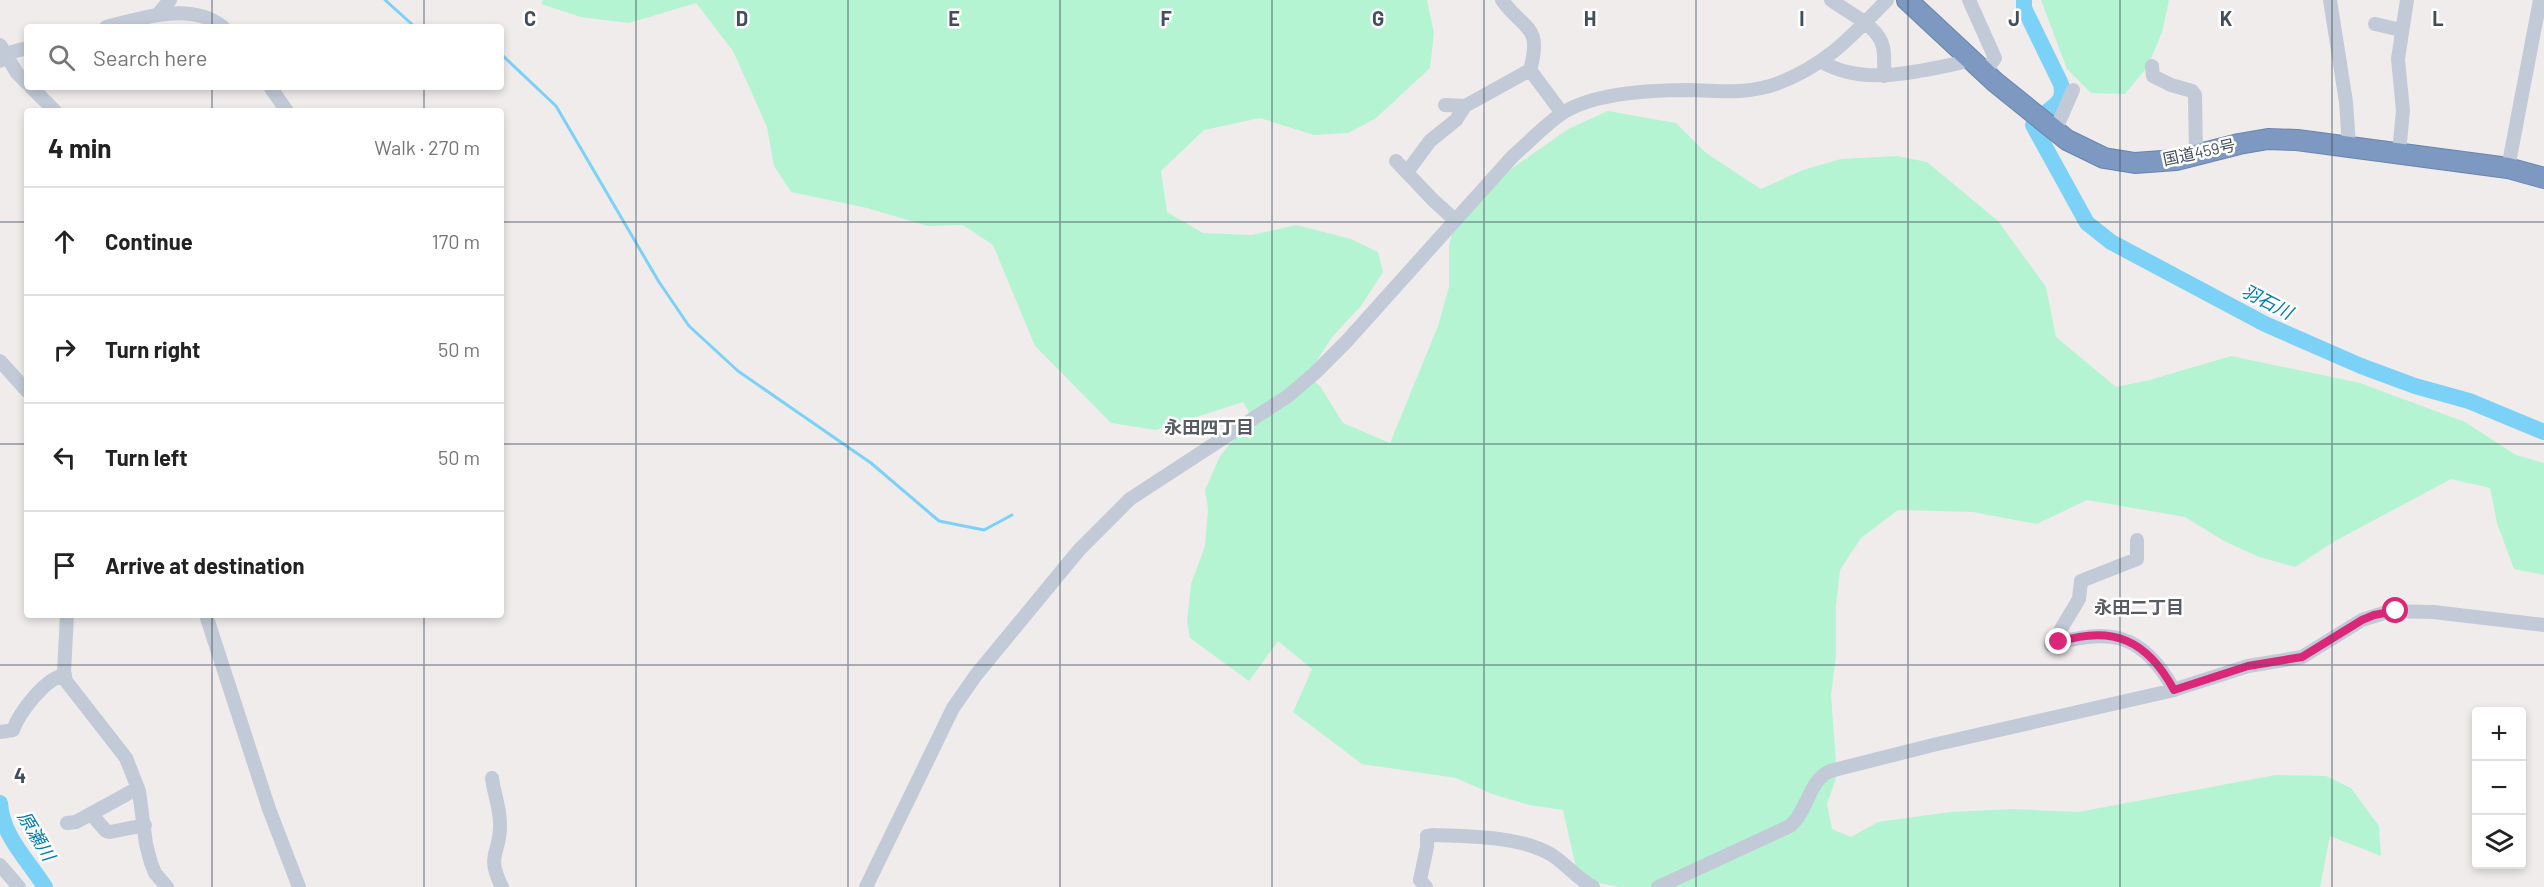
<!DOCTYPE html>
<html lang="en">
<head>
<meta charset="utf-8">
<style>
  :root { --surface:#fff; --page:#f6f6f6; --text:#222; --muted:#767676; --line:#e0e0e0 }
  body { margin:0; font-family:Barlow,"Noto Sans JP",sans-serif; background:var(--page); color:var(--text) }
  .controls { position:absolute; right:18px; bottom:18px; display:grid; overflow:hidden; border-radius:6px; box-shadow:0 3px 9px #0003 }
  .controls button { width:54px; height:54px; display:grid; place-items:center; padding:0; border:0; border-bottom:2px solid var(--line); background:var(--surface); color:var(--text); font:30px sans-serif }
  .stop { position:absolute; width:18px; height:18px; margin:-14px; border:4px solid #db2777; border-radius:50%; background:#fff }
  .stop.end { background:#db2777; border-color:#fff; box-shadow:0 2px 6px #0008 }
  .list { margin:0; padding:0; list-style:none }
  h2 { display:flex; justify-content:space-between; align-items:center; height:78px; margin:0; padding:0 24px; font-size:26px }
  h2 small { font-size:20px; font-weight:400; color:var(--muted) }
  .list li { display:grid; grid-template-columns:39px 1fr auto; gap:18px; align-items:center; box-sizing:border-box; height:108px; padding:0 24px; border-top:2px solid var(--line) }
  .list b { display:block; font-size:22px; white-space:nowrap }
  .list em { font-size:20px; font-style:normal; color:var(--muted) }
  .icon { flex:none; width:33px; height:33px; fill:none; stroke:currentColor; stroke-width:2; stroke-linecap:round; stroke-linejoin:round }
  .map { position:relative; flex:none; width:2544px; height:887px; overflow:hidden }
  .search { position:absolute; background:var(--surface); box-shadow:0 3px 9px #0003; left:24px; top:24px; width:480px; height:66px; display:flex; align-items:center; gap:15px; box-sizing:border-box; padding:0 21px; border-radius:6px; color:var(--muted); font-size:22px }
  .panel { position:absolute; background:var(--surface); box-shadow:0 3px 9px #0003; left:24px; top:108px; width:480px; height:510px; border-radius:6px }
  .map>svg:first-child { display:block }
  .green { fill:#b4f4d2 }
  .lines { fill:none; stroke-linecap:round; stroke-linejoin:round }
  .stream { stroke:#7bd2f6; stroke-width:3 }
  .river { stroke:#7bd2f6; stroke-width:16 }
  .highway-casing { stroke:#6984ae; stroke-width:22 }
  .minor { stroke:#c1cad6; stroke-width:14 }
  .highway { stroke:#7d99c2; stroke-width:20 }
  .route { stroke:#db2777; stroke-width:8 }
  .grid { fill:none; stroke:#434e5c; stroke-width:1.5; stroke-opacity:0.55 }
  .labels { text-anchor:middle; stroke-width:5; stroke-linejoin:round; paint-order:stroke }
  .street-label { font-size:16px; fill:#434e5c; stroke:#fff }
  .water-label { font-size:18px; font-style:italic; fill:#007db2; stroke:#fff }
  .neighbourhood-label { font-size:18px; font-weight:bold; fill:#585c62; stroke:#fff }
  .grid-label { font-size:20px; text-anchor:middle; font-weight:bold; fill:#434e5c; stroke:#fff; stroke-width:5; stroke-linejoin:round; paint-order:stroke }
</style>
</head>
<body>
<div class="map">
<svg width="2544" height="887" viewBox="0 0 2544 887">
  <rect width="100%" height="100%" fill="#f0ecec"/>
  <path class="green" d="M543 0H1427L1434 33 1430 68 1375 119 1348 133 1314 135 1260 118 1204 130 1161 171 1167 212 1203 233 1252 235 1296 225 1351 239 1378 252 1383 272 1361 306 1332 337 1307 376 1320 386 1343 423 1390 443 1438 326 1449 287V246L1455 220 1497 179 1568 129 1608 111 1676 123 1706 153 1761 189 1803 170 1841 159 1897 156 1927 162 1998 221 2046 287 2056 337 2116 387 2150 380 2231 356 2360 383 2465 422 2516 455 2544 463V575L2514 569 2497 523 2490 488 2451 479 2335 541 2295 567 2259 557 2224 541 2185 517 2087 500 2037 524 1973 512 1898 510 1861 538 1840 570 1836 605V656L1831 695 1837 775 1827 804 1832 829 1851 837 1878 822 1950 812 2013 809 2078 812 2275 775 2326 776 2351 788 2379 826 2381 856 2330 836 2320 887H1621L1592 882 1576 868 1563 810 1529 805 1492 794 1456 778 1362 764 1293 712 1312 669 1278 641 1249 681 1190 638 1187 622 1191 584 1205 546 1208 509 1205 490 1220 456 1252 417 1243 402 1156 430 1111 423 1035 346 993 245 963 225 928 226 867 208 791 192 774 166 767 127 733 51 696 3 629 23 581 17 541 4Z
    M2041 0H2169L2162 32 2148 66 2125 94 2091 93 2067 69Z"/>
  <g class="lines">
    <path class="stream" d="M385 0 415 27
      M501 54 556 106 659 282 689 326 738 371 871 463 939 521 984 530 1012 515"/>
    <path class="river" d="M2024 0V8L2061 84C2064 98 2060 102 2048 111
      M2033 125 2087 223 2111 242 2265 324 2361 366 2415 386 2469 401 2544 432
      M0 803C2 836 28 860 45 887"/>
    <defs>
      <path id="highway" d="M1907 0 1995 82 2067 140 2104 158 2135 163 2176 160 2239 144 2268 139 2297 140 2508 168 2544 178"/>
    </defs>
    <use href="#highway" class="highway-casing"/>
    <path class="minor" d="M1502 0C1523 30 1543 24 1530 70L1562 113
      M1831 0C1847 12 1879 26 1883 47 1885 56 1884 67 1884 76
      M1969 0 1995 58 1985 72
      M2330 0 2346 102 2349 145
      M159 13 170 0
      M2375 24 2401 30
      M106 27C141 18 191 1 223 27
      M0 45 17 73 27 83
      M0 61 12 52 27 48
      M1822 62C1863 86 1917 72 1960 63L1968 56
      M2152 66 2153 76 2171 85 2192 91 2195 95 2196 155
      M31 87 55 111
      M270 87 287 111
      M1445 105 1465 106
      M2055 131 2073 90
      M2399 152 2403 111 2398 59 2407 0
      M1396 161 1433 200 1455 220
      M2508 168 2540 0
      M1407 172 1430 141 1456 120 1465 106 1530 70
      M0 361 27 391
      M67 615 64 672 66 681 126 758 139 791 146 844 151 863 155 873 167 887
      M206 615 269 809 299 887
      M2059 642 2061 629 2079 599 2081 581 2137 559V540
      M2051 645C2109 627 2143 633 2174 690
      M0 732 13 730C19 713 46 677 65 675
      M492 778C494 793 500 808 500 824 501 854 485 853 502 887
      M91 814 106 831 110 832 145 825
      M67 823 76 822 138 788
      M0 865 19 887
      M866 887 953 708 976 675 1079 550 1130 499 1288 396 1315 373 1346 342 1513 156C1529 142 1544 126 1561 114 1592 93 1654 90 1690 90 1718 91 1749 94 1776 84 1825 66 1851 37 1887 0
      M1426 887 1420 880 1427 847V836L1432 835C1466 836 1522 836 1552 855 1567 865 1578 879 1593 887
      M1658 887 1790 826C1808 811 1808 781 1830 771L1933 745 2170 691 2248 666 2302 657 2362 620 2390 611 2433 612 2544 625"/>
    <use href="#highway" class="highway"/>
  </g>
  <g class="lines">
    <path class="route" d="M2059 642C2113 625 2147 640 2174 690L2248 666 2302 657 2362 620 2374 615 2396 611"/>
  </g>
  <path class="grid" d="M212 0V27M424 0V27M636 0V887M848 0V887M1060 0V887M1272 0V887M1484 0V887M1696 0V887M1908 0V887M2120 0V887M2332 0V887M212 87V111M424 87V111M0 222H27M501 222H2544M0 444H27M501 444H2544M212 615V887M424 615V887M0 665H2544"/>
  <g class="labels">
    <g class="street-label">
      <text transform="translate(2199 152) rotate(-12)" y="6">国道459号</text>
    </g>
    <g class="water-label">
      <text transform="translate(2267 302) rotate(27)" y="6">羽石川</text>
      <text transform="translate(36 836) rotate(59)" y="6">原瀬川</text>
    </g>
    <g class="neighbourhood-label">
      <text x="1209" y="434">永田四丁目</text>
      <text x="2139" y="614">永田二丁目</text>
    </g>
  </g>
  <g class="grid-label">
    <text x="530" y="26">C</text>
    <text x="742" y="26">D</text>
    <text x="954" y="26">E</text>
    <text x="1166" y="26">F</text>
    <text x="1378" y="26">G</text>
    <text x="1590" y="26">H</text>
    <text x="1802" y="26">I</text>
    <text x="2014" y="26">J</text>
    <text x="2226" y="26">K</text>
    <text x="2438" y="26">L</text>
    <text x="20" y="783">4</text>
  </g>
</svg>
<div class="controls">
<button>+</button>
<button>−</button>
<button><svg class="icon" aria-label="layers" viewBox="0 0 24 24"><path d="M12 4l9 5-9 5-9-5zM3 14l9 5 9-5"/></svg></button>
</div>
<div class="stop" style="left:2396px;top:611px"></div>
<div class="stop end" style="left:2059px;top:642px"></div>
<div class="search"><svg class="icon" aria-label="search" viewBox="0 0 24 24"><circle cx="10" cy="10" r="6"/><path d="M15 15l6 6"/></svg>Search here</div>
<section class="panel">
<h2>4 min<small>Walk · 270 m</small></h2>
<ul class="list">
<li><svg class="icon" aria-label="ahead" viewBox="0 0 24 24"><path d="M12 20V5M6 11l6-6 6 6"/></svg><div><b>Continue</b></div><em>170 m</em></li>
<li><svg class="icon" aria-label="right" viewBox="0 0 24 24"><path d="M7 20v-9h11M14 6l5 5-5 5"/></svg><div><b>Turn right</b></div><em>50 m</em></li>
<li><svg class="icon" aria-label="left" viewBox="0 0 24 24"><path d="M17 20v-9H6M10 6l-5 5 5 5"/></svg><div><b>Turn left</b></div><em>50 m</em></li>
<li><svg class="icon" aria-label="arrive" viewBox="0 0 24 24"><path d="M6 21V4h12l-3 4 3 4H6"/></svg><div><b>Arrive at destination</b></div></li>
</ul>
</section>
</div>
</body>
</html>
